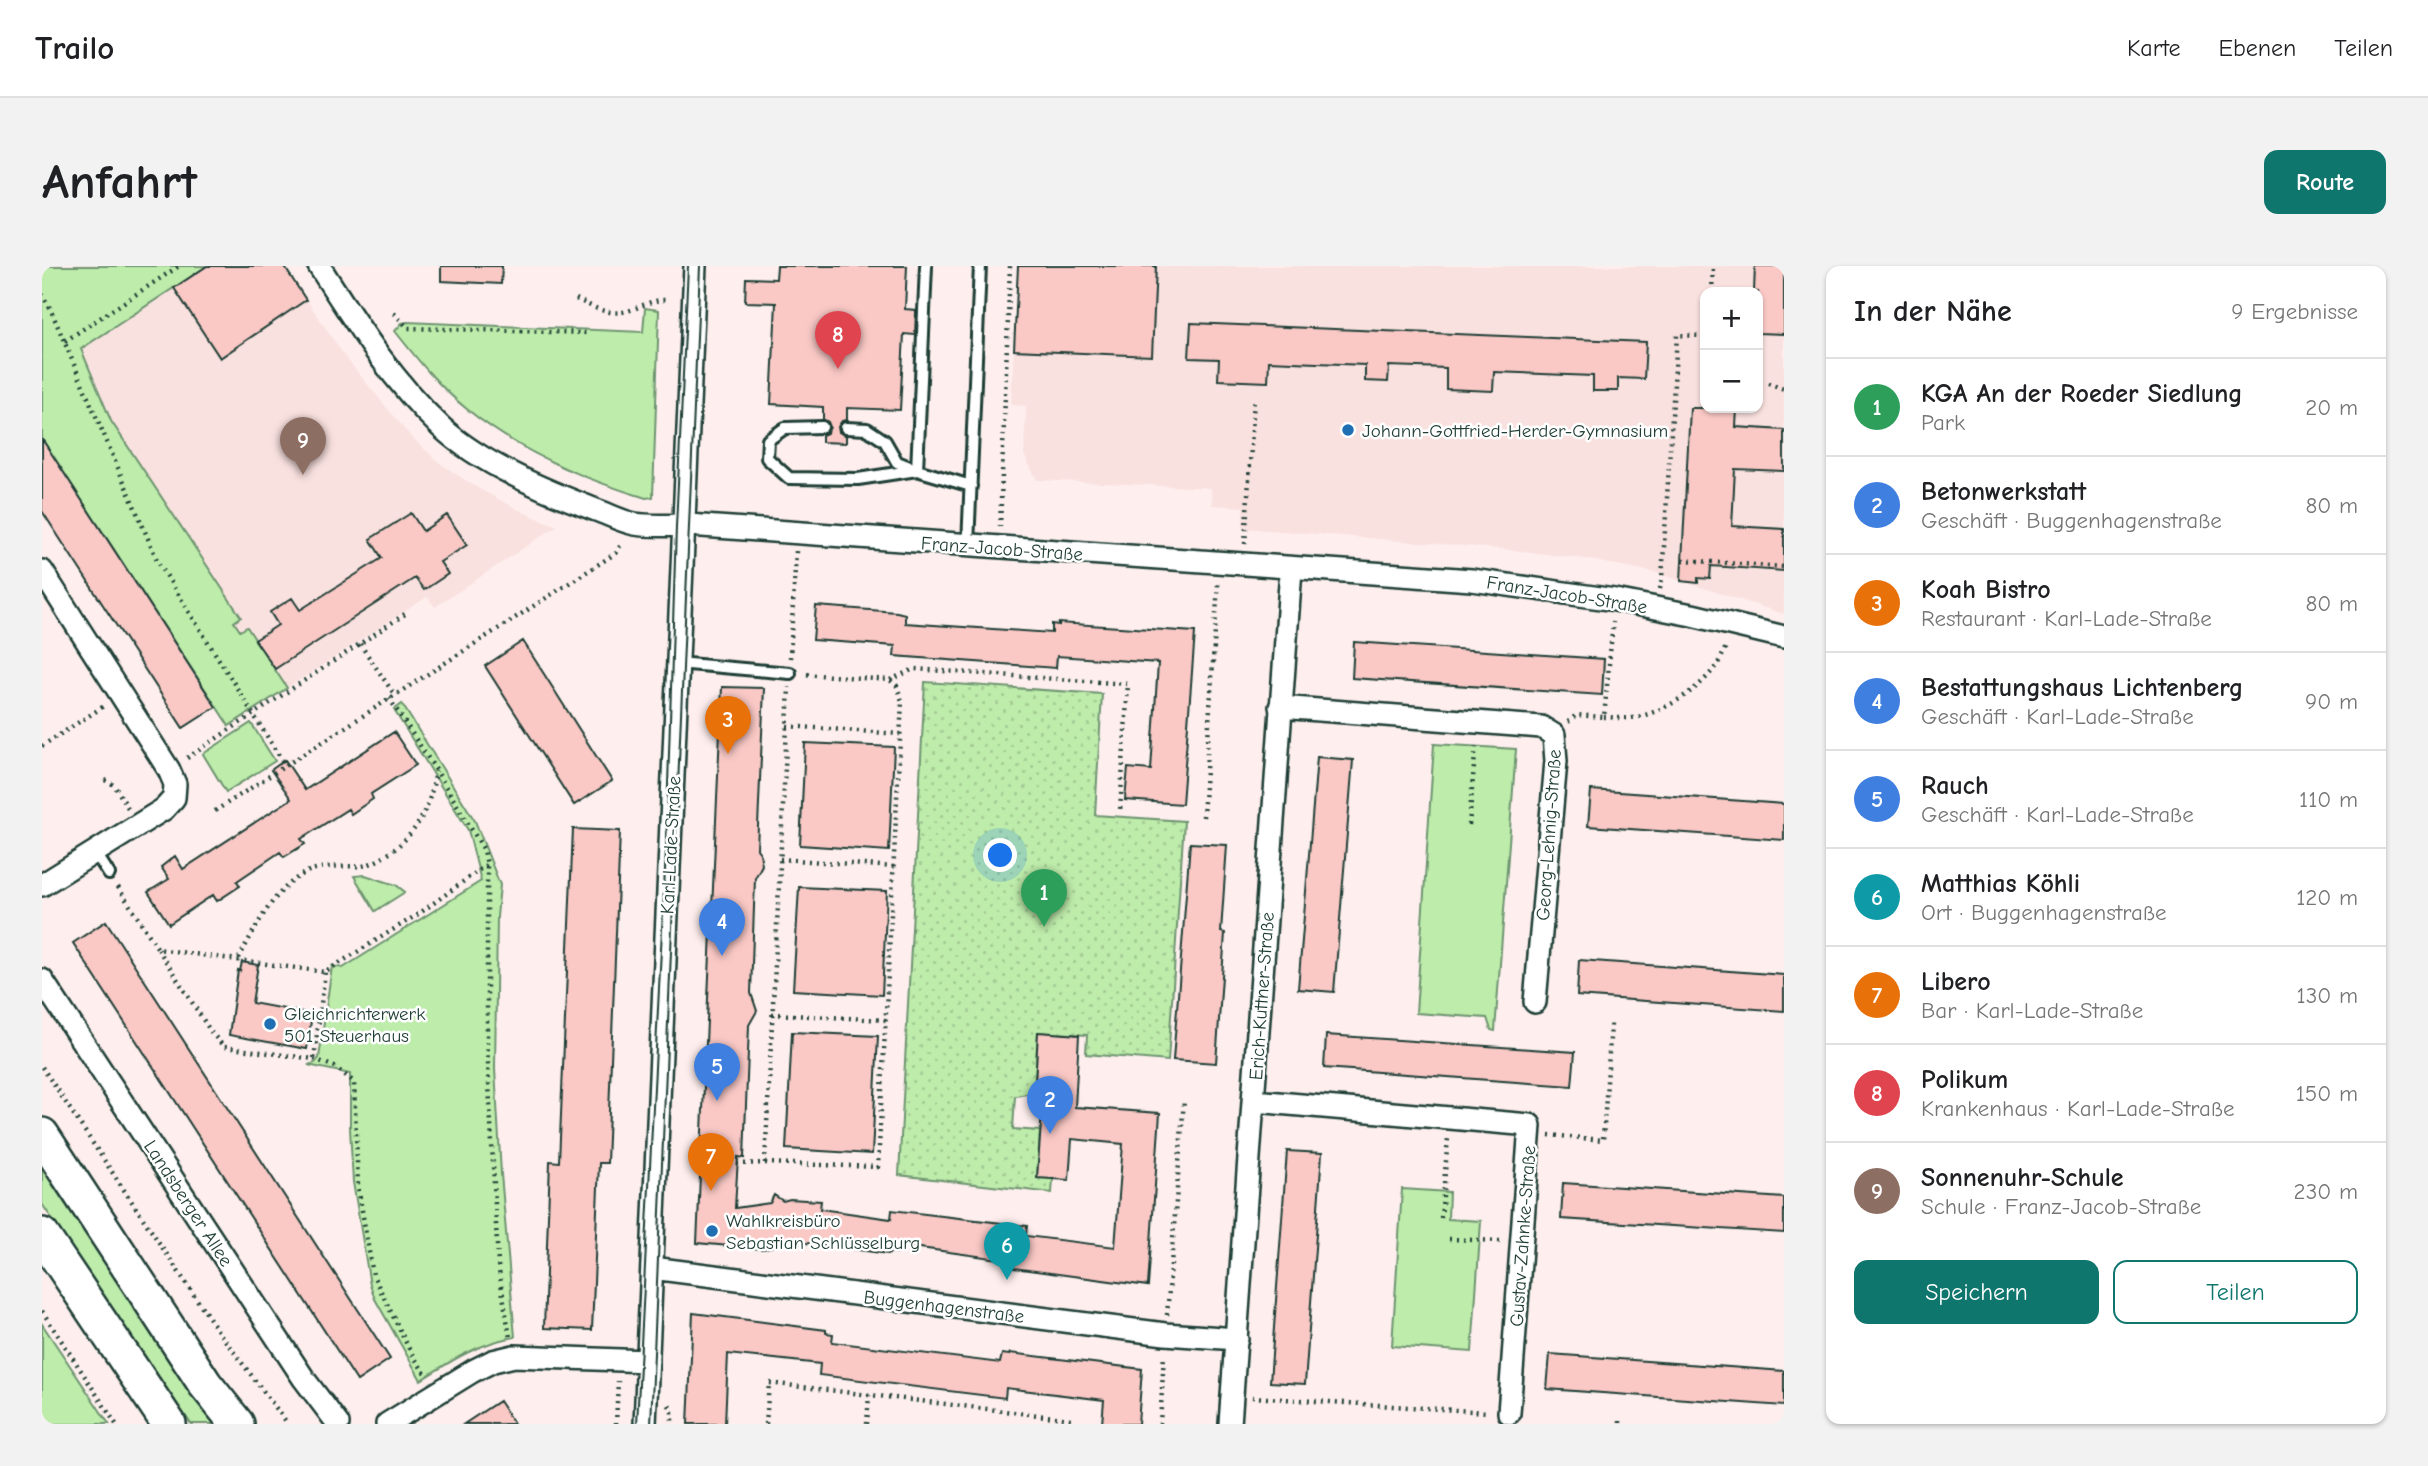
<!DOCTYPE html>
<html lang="de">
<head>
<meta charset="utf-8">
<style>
  :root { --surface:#fff; --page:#f2f2f2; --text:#202124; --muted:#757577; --line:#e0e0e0; --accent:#0f766e }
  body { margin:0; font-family:"Comic Neue",sans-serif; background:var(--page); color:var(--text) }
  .controls { position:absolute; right:21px; top:21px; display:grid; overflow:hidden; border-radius:14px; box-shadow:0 2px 5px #0004 }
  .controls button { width:63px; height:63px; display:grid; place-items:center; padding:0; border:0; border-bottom:2px solid var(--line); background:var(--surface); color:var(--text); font:35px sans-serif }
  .you { position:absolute; left:959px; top:590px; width:24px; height:24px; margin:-18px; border:5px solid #fff; border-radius:50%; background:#1a73e8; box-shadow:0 0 0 10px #1a73e833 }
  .badge { display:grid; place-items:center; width:46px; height:46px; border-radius:50%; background:var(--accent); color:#fff; font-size:23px; font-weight:700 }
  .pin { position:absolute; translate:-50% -58px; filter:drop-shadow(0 2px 4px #0008) }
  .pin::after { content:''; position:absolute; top:37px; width:24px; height:21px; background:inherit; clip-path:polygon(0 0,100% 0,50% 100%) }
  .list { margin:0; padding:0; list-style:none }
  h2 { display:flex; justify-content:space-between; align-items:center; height:91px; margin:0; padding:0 28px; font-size:30px }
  h2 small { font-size:23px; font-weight:400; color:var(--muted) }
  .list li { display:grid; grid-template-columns:46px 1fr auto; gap:21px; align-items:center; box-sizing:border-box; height:98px; padding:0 28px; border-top:2px solid var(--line) }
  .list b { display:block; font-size:26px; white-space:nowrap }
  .list p { margin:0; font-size:23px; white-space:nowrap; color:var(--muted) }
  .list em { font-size:23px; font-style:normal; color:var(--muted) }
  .actions { display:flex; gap:14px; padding:21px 28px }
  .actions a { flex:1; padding:16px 0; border:2px solid var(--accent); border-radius:14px; text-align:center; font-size:24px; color:var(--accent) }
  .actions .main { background:var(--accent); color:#fff }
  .map { position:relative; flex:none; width:1742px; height:1158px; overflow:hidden; border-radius:14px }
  header { display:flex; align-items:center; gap:42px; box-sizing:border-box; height:98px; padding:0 35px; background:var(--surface); border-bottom:2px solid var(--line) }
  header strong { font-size:33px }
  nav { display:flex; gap:38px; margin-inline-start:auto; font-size:24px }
  .intro { display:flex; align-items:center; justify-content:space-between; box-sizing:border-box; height:168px; padding:0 42px }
  h1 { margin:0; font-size:49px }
  .button { padding:18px 32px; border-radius:14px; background:var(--accent); color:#fff; font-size:24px; font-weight:700 }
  main { display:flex; gap:42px; padding:0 42px }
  aside { flex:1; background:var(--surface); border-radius:14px; box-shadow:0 2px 5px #0004 }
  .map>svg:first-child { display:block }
  .built { fill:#f9e1df; fill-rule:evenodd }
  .green { fill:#beecab; stroke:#6e9470; stroke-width:2 }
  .garden { fill:url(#garden-dots); stroke:#6e9470; stroke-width:2 }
  .building { fill:#fac9c6; stroke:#1f3d34; stroke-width:2 }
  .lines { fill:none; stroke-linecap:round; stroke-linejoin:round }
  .lane-casing { stroke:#1f3d34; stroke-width:16 }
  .street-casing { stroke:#1f3d34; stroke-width:26 }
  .primary-casing { stroke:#1f3d34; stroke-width:38 }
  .path { stroke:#1f3d34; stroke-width:4.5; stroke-dasharray:2 5; stroke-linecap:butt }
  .lane { stroke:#fff; stroke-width:10 }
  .street { stroke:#fff; stroke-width:21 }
  .primary { stroke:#fff; stroke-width:33 }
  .tram { stroke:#1f3d34; stroke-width:2 }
  .poi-dot { fill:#1f6fb2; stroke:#fff; stroke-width:2.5 }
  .labels { text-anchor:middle; stroke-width:5; stroke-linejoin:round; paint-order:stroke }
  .poi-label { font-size:19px; fill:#1f3d34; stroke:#fff; text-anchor:start }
  .street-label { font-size:19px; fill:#1f3d34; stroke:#fff }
</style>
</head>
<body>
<header>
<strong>Trailo</strong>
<nav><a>Karte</a><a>Ebenen</a><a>Teilen</a></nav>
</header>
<div class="intro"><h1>Anfahrt</h1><a class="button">Route</a></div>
<main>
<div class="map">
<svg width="1742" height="1158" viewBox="0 0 1742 1158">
  <defs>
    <pattern id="garden-dots" width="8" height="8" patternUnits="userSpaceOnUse" patternTransform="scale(1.75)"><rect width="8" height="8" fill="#beecab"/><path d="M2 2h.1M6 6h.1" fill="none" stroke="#a3cb94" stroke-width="1.8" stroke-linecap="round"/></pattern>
  </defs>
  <rect width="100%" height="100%" fill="#feefee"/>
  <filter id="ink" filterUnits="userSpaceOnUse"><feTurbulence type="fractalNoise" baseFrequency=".0143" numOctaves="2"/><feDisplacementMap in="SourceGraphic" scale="14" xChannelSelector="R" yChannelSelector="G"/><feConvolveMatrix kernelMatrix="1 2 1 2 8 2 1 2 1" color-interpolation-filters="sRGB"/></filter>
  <g filter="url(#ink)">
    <path class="built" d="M165 0H242L303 91 369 171 399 198 434 221 479 245 515 260 393 341 385 331 245 422 205 361 198 365 192 355 198 350 69 155 39 83Z
      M976 0H1742V348L1611 306 1543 293 1469 284 1201 262V241L1170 239 1169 222 995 214 982 189 984 140 969 139ZM1663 26H1716V142H1663Z"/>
    <path class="green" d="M0 0H165L39 83 69 155 199 351 192 356 198 365 205 361 245 422 187 460 0 173Z
      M603 42 617 44 611 231 604 232C541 213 478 186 426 144 398 122 375 93 353 65L360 57 365 56 601 66Z
      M360 438 433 555 458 619 455 651 453 803 459 908 473 1071C437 1077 410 1094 379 1114L333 1033 328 1019 311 916 308 862V808L266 799 273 797 277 792 290 700 301 702 439 615 426 564 352 444Z
      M209 457 233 495 184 526 161 488Z
      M1392 478 1474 483 1453 765 1449 764 1445 752 1374 747Z
      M323 609 354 619 363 626 333 645 312 610Z
      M0 903 141 1113 176 1158H149L0 938Z
      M1360 923 1407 926 1406 953 1439 955 1430 1086 1350 1080Z
      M0 1058 67 1158H0Z"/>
    <path class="garden" d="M883 416 1060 428 1053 549 1142 555 1126 795 1044 788 1045 769 996 766 992 827 973 830 971 863 998 865 995 911 1011 913 1010 927 857 909Z"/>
    <path class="building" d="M165 0H242L264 34 178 92 132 22Z
      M399 0H460L459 18 399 15Z
      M735 0H865L863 43 874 44 873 69 862 68 858 144 805 142V154L800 155 796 161 797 166 804 170V177L780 176V169L785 167 788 161 786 156 781 153V141L729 138 734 37 703 36 704 12 734 13Z
      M976 0H1114L1110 90 972 84Z
      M1713 0H1742V68L1716 67V26H1712Z
      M1149 57 1604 76 1602 113 1576 112V125H1551V110L1452 106 1451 125 1404 123V102L1347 100 1346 116 1323 115V99L1227 95 1226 116 1176 114 1177 93 1147 92Z
      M1648 142H1695L1694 161 1742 164V205L1693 203 1690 260 1742 263V305L1669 300 1668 313 1656 312V317L1639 315Z
      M0 173 174 441 141 462 0 245Z
      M369 247 381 265 405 249 425 279 398 296 406 308 382 324 373 312 233 403 213 374 236 359 228 346 250 332 258 344 340 292 328 273Z
      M774 340 855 346 863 348V357L1010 367V358L1017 359V357L1153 366 1140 538 1083 534 1086 502 1109 504 1116 397 1015 390 1014 402 852 390 853 380 771 374Z
      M481 375 570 515 532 539 443 400Z
      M1312 376 1562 393 1560 429 1310 412Z
      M680 421 722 422 715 583 718 587 720 599 713 612 709 727 715 745 707 759 702 892 696 891 693 942 728 937 732 929 741 935 748 933 779 935 778 943 849 953 850 944 985 960 984 970 1073 981 1081 878 1030 873 1027 914 995 912 1002 818H993L996 766 1037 769 1033 841 1118 847 1106 1020 971 1002 972 995 856 979 855 987 847 986V988L765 977 738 978 721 983 655 977Z
      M352 466 374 499 329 528 331 533 309 548 306 543 259 573 263 578 242 591 238 586 195 615 198 620 175 635 171 629 127 658 106 626 127 613 119 601 133 590 141 603 249 533 229 504 243 494 263 524Z
      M763 477 852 481 847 585 758 579Z
      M1275 491 1311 494 1292 726 1256 723Z
      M1549 524 1742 538V574L1546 560Z
      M531 563 578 565 565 897H557L550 1064 502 1062 508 895 517 896Z
      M1148 577 1185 579 1179 666 1183 667 1174 797 1131 794Z
      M757 621 845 625 840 729 751 724Z
      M64 655 348 1093 315 1115 31 677Z
      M1537 694 1742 709V745L1535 730Z
      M200 696 216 699 210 737 270 748 265 783 187 769 196 704 198 705Z
      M750 766 836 770 830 888 744 883Z
      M1284 769 1533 786 1530 820 1282 802Z
      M1245 885 1280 887 1263 1118 1228 1116Z
      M1521 917 1742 932V967L1519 953Z
      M651 1047 784 1064V1067L791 1068 790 1076 958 1097 960 1088 967 1089 968 1087 1100 1103 1096 1158H1060L1062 1134 964 1122 963 1132 777 1109 778 1098 686 1088 683 1158H646Z
      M1508 1088 1742 1105V1140L1505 1123Z
      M457 1135 472 1158H422Z"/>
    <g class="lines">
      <defs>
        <path id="lane" d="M780 161 743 162 726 174 725 192 747 212 816 213 875 204 929 220
          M804 162 825 163 843 175 855 196 875 204 884 0
          M926 279 938 0
          M635 397 748 407
          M53 586 67 608"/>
        <path id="street" d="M277 0C313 56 350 115 399 161 439 198 504 225 554 244 566 248 580 256 593 258 611 261 629 259 646 259L1430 314 1573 334 1650 349 1742 371
          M0 305 127 504 133 518 132 532 122 543 0 619
          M1238 441 1499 461 1512 469 1514 495 1493 736
          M0 714 262 1113 296 1158
          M1213 835 1488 859 1467 1147
          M610 1002 1123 1068 1195 1073
          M345 1158 431 1105 451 1095 472 1090 606 1095
          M603 1158 653 0
          M1188 1158 1249 303"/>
        <path id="primary" d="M0 869 163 1118 195 1158
          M0 969 127 1158"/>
      </defs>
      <use href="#lane" class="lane-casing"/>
      <use href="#street" class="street-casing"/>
      <use href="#primary" class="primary-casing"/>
      <path class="path" d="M1670 26 1671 0
        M0 28 8 42 116 296 243 499
        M534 33C551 41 566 50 585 45 598 42 609 33 624 34
        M352 47 366 62 547 67
        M23 75 137 0
        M1726 117 1742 123
        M958 261 968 0
        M1203 278 1212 133
        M1641 294 1742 301
        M1618 323 1620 313 1635 69 1663 70
        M318 378 352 428
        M748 392 754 285
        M848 414 872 403 1086 418 1078 545
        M347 432 394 504 442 584 445 599V777L456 999 468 1072
        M1562 451C1570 451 1580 453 1589 452 1623 448 1676 414 1684 379
        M1526 456 1534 449 1562 451 1571 356
        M745 460 858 468
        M0 480 62 440
        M145 492 363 348
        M63 514 72 519 86 542
        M173 545 574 287 580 277
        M1161 551 1176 318
        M1427 559 1434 477
        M738 593 852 601
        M76 621 116 683 283 706 378 647 444 599
        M116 683 169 766 182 781 272 793 283 706
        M197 692C214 661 232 621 267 605 282 599 303 601 320 600 330 598 341 592 349 586 379 562 387 542 394 505
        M730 748 844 754
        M272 793 293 801 312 816 316 921 331 1009 368 1085 384 1109
        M0 801 176 1065 246 1158
        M1507 869 1561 874 1569 758
        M723 897 836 901 860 435 855 420 848 414 761 408
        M695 898 723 897 747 421
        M1399 952 1406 872
        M1407 973 1459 975
        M0 1045 74 1158
        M1125 1049 1142 834
        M1210 1131 1446 1146
        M627 1139 630 1146V1158
        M1578 1155V1158
        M574 1158 576 1115
        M724 1158 727 1117 1029 1153V1158
        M825 1158 827 1129
        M1118 1158 1122 1089"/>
      <use href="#lane" class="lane"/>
      <use href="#street" class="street"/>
      <use href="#primary" class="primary"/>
      <path class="tram" d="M595 1158 624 584 634 261 646 0
        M609 1158 658 0"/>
    </g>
  </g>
  <g class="poi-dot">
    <circle cx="1306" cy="164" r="7"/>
    <circle cx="228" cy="758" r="7"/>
    <circle cx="670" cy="965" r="7"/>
  </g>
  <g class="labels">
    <g class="poi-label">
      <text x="1320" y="171">Johann-Gottfried-Herder-Gymnasium</text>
      <text x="242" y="754">Gleichrichterwerk<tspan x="242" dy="22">501 Steuerhaus</tspan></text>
      <text x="684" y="961">Wahlkreisbüro<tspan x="684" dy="22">Sebastian Schlüsselburg</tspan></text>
    </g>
    <g class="street-label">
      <text transform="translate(960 282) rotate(4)" y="7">Franz-Jacob-Straße</text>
      <text transform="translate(1525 328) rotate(9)" y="7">Franz-Jacob-Straße</text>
      <text transform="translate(1506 569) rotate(-86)" y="7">Georg-Lehnig-Straße</text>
      <text transform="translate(628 579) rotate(-87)" y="7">Karl-Lade-Straße</text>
      <text transform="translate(1219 730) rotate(-86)" y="7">Erich-Kuttner-Straße</text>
      <text transform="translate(147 937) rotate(57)" y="7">Landsberger Allee</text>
      <text transform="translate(1480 970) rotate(-86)" y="7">Gustav-Zahnke-Straße</text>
      <text transform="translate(902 1040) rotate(7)" y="7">Buggenhagenstraße</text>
    </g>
  </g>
</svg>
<div class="controls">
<button>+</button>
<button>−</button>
</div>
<div class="you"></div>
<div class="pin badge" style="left:1002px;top:661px;background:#2e9e5b">1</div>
<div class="pin badge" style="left:1008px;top:868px;background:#3f7fe0">2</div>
<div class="pin badge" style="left:686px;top:488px;background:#e8710a">3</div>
<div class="pin badge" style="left:680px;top:690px;background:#3f7fe0">4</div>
<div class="pin badge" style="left:675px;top:835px;background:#3f7fe0">5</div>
<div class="pin badge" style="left:965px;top:1014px;background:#0f9aa8">6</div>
<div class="pin badge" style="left:669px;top:925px;background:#e8710a">7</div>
<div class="pin badge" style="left:796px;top:103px;background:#e0444e">8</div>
<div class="pin badge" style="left:261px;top:209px;background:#8d6e63">9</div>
</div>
<aside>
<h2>In der Nähe<small>9 Ergebnisse</small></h2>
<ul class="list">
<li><span class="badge" style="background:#2e9e5b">1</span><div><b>KGA An der Roeder Siedlung</b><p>Park</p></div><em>20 m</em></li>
<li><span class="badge" style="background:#3f7fe0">2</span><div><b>Betonwerkstatt</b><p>Geschäft · Buggenhagenstraße</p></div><em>80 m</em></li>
<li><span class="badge" style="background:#e8710a">3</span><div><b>Koah Bistro</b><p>Restaurant · Karl-Lade-Straße</p></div><em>80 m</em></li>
<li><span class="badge" style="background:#3f7fe0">4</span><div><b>Bestattungshaus Lichtenberg</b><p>Geschäft · Karl-Lade-Straße</p></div><em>90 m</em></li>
<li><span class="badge" style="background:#3f7fe0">5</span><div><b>Rauch</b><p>Geschäft · Karl-Lade-Straße</p></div><em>110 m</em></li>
<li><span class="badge" style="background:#0f9aa8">6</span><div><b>Matthias Köhli</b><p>Ort · Buggenhagenstraße</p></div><em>120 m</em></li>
<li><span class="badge" style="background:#e8710a">7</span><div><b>Libero</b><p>Bar · Karl-Lade-Straße</p></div><em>130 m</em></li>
<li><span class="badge" style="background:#e0444e">8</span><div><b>Polikum</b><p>Krankenhaus · Karl-Lade-Straße</p></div><em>150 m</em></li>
<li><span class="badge" style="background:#8d6e63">9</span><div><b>Sonnenuhr-Schule</b><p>Schule · Franz-Jacob-Straße</p></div><em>230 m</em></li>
</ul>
<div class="actions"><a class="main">Speichern</a><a>Teilen</a></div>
</aside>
</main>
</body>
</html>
